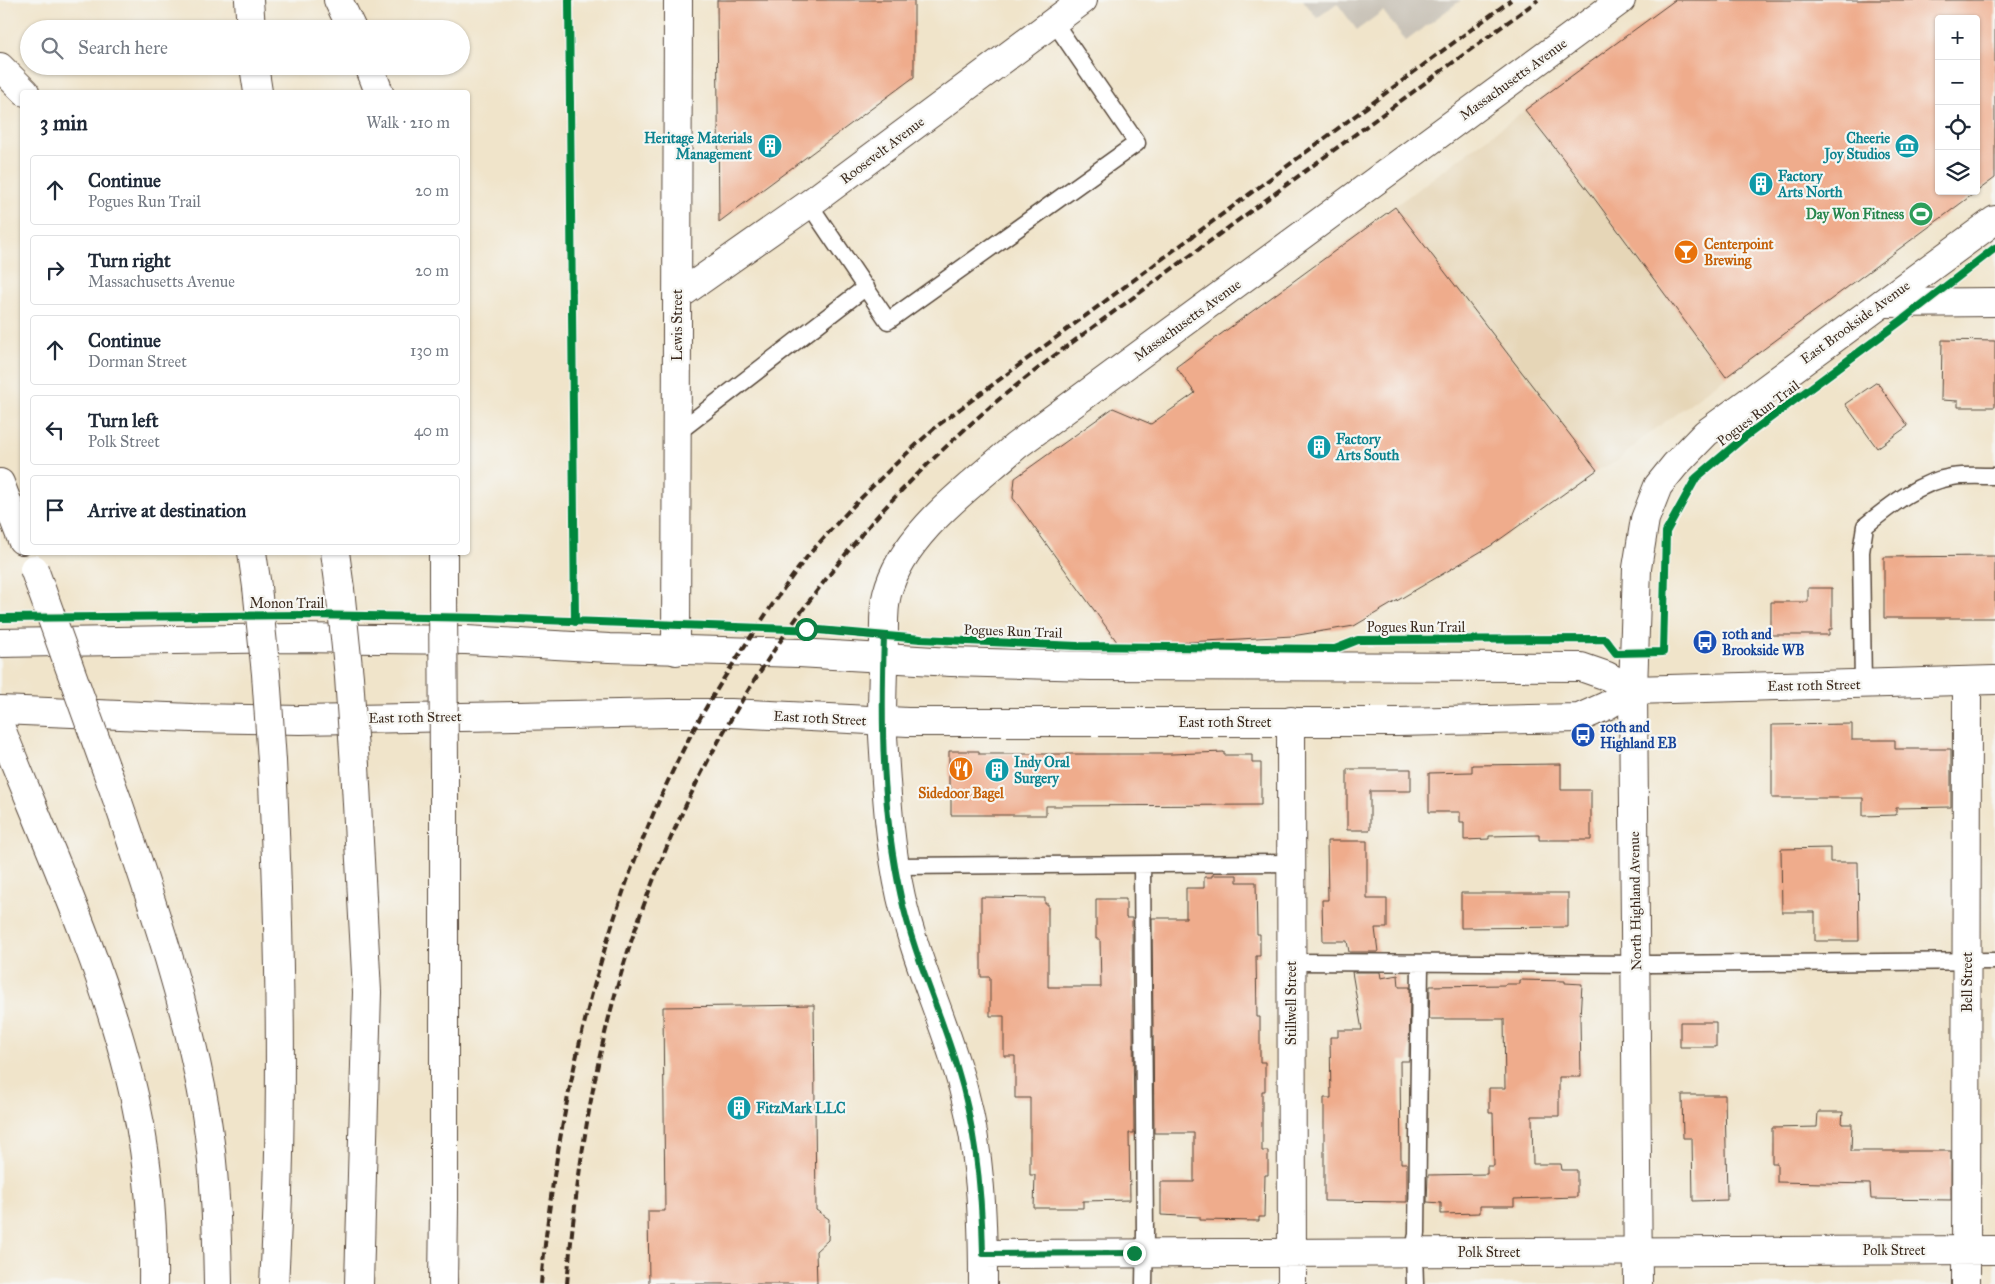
<!DOCTYPE html>
<html lang="en">
<head>
<meta charset="utf-8">
<style>
  :root { --surface:#fff; --page:#f6f6f7; --text:#1f2937; --muted:#747a83; --line:#e0e1e3 }
  body { margin:0; font-family:"IM FELL Great Primer",serif; background:var(--page); color:var(--text) }
  .controls { position:absolute; right:15px; top:15px; display:grid; overflow:hidden; border-radius:5px; box-shadow:0 1px 4px #0004 }
  .controls button { width:45px; height:45px; display:grid; place-items:center; padding:0; border:0; border-bottom:1px solid var(--line); background:var(--surface); color:var(--text); font:25px sans-serif }
  .stop { position:absolute; width:15px; height:15px; margin:-11px; border:4px solid #0b8043; border-radius:50%; background:#fff }
  .stop.end { background:#0b8043; border-color:#fff; box-shadow:0 1px 5px #0008 }
  .list { margin:0; padding:0; list-style:none }
  h2 { display:flex; justify-content:space-between; align-items:center; height:65px; margin:0; padding:0 20px; font-size:21px }
  h2 small { font-size:16px; font-weight:400; color:var(--muted) }
  .list li { display:grid; grid-template-columns:32px 1fr auto; gap:15px; align-items:center; box-sizing:border-box; height:70px; margin:0 10px 10px; padding:0 10px; border:1px solid var(--line); border-radius:5px }
  .list b { display:block; font-size:19px; white-space:nowrap }
  .list p { margin:0; font-size:16px; white-space:nowrap; color:var(--muted) }
  .list em { font-size:16px; font-style:normal; color:var(--muted) }
  .icon { flex:none; width:28px; height:28px; fill:none; stroke:currentColor; stroke-width:2; stroke-linecap:round; stroke-linejoin:round }
  .map { position:relative; flex:none; width:1995px; height:1284px; overflow:hidden }
  .search { position:absolute; background:var(--surface); box-shadow:0 1px 4px #0004; left:20px; top:20px; width:450px; height:55px; display:flex; align-items:center; gap:12px; box-sizing:border-box; padding:0 18px; border-radius:28px; color:var(--muted); font-size:19px }
  .panel { position:absolute; background:var(--surface); box-shadow:0 1px 4px #0004; left:20px; top:90px; width:450px; height:465px; border-radius:5px }
  .map>svg:first-child { display:block }
  .built { fill:#e6d6b7; fill-rule:evenodd }
  .industrial { fill:#c9c3b8 }
  .building { fill:#efac8c; fill-rule:evenodd }
  .lines { fill:none; stroke-linecap:round; stroke-linejoin:round }
  .service-casing { stroke:#564638; stroke-width:19 }
  .minor-casing { stroke:#564638; stroke-width:30 }
  .tertiary-casing { stroke:#564638; stroke-width:30 }
  .secondary-casing { stroke:#564638; stroke-width:30 }
  .motorway-casing { stroke:#564638; stroke-width:30 }
  .service { stroke:#fff; stroke-width:16 }
  .minor { stroke:#fff; stroke-width:28 }
  .tertiary { stroke:#fff; stroke-width:28 }
  .secondary { stroke:#fff; stroke-width:28 }
  .motorway { stroke:#fff; stroke-width:28 }
  .rail { stroke:#3b2a1e; stroke-width:4; stroke-dasharray:8 4; stroke-linecap:butt }
  .motorway-bridge-casing { stroke:#564638; stroke-width:30; stroke-linecap:butt }
  .motorway-bridge { stroke:#fff; stroke-width:28 }
  .cycleway-casing { stroke:#f6f6f2; stroke-width:11 }
  .cycleway { stroke:#00873e; stroke-width:8 }
  .route { stroke:#0b8043; stroke-width:6 }
  .labels { text-anchor:middle; stroke-width:4.5; stroke-linejoin:round; paint-order:stroke }
  .street-label { font-size:14px; fill:#3b2a1e; stroke:#f6f6f2 }
  .culture-label { font-size:14px; font-weight:bold; fill:#0d838f; stroke:#f6f6f2; text-anchor:start }
  .leisure-label { font-size:14px; font-weight:bold; fill:#27864d; stroke:#f6f6f2; text-anchor:end }
  .food-label { font-size:14px; font-weight:bold; fill:#c56008; stroke:#f6f6f2; text-anchor:start }
  .transit-label { font-size:14px; font-weight:bold; fill:#164399; stroke:#f6f6f2; text-anchor:start }
</style>
</head>
<body>
<div class="map">
<svg width="1995" height="1284" viewBox="0 0 1995 1284">
  <rect width="100%" height="100%" fill="#f6f6f2"/>
  <filter id="ink" filterUnits="userSpaceOnUse"><feTurbulence type="fractalNoise" baseFrequency=".02" numOctaves="2"/><feDisplacementMap in="SourceGraphic" scale="10" xChannelSelector="R" yChannelSelector="G"/><feConvolveMatrix kernelMatrix="1 2 1 2 8 2 1 2 1" color-interpolation-filters="sRGB"/></filter>
  <filter id="wash" filterUnits="userSpaceOnUse"><feTurbulence type="fractalNoise" baseFrequency=".0096" numOctaves="4" result="noise"/><feDisplacementMap in="SourceGraphic" scale="20" xChannelSelector="R" yChannelSelector="G"/><feGaussianBlur stdDeviation="1.12" result="paint"/><feColorMatrix in="noise" values="0 0 0 0 0 0 0 0 0 0 0 0 0 0 0 0 0 1.4 0 .05"/><feComposite in="paint" operator="in"/></filter>
  <g filter="url(#wash)">
    <rect width="100%" height="100%" fill="#f0e4ca"/>
    <path class="built" d="M1675 0H1995V178L1642 439 1616 462 1597 470 1492 545 1354 626 1292 636 1120 646 1013 498 1015 478 1113 408 1151 424 1195 393 1176 367ZM1939 19H1976V191H1939Z"/>
    <path class="industrial" d="M1303 0H1461L1406 41 1383 11 1357 30 1337 3 1317 18Z"/>
    <g id="blocks">
      <path class="building" d="M717 0H914V77L719 222Z
        M1675 0H1995V178L1726 377 1591 194 1525 110ZM1939 19H1976V191H1939Z
        M1395 207 1597 470 1492 545 1354 626 1292 636 1120 646 1013 498 1015 478 1113 408 1151 424 1195 393 1176 367Z
        M1942 340 1995 341V407H1958V401L1941 400Z
        M1877 382 1908 426 1877 448 1845 404Z
        M1995 556V618H1884V557Z
        M1808 588H1832V629H1829V635H1771V602H1808Z
        M1852 724V740H1895V749H1951V807L1896 808V815L1863 816V798H1772V725Z
        M949 751H979V754H1172L1224 752V755H1252V763H1261V805L1046 806V815H951V786H949Z
        M1561 764V790H1591V840H1539V835L1489 836V839L1464 840V822H1460V812H1429V773L1472 772V765Z
        M1347 769H1411V791H1370V830H1347Z
        M1327 841H1367V899H1387V928H1375L1378 952H1349L1347 941H1323L1322 900H1328Z
        M1830 848V862H1858L1859 941H1815V912H1782L1781 849Z
        M1212 875H1237V882H1256L1257 934H1260V956H1256L1257 1017H1260V1062H1265V1091H1262V1151H1268V1175H1265L1264 1217H1259V1221L1200 1220V1217L1161 1215V1182H1194V1133H1154L1152 918H1186V888H1204V877H1212Z
        M1461 893H1568V927L1461 928Z
        M981 897 1045 898V904H1048V987H1101L1100 939H1096V899H1126V918H1132L1134 1133H1129L1130 1200 1083 1201V1208H1034L1035 1175H1030V1098H1015V1056H1004V1016H990V977H981Z
        M1352 972H1380L1381 978 1398 975 1399 987H1410L1409 1061H1400L1401 1163H1407V1202L1324 1201V1098H1331L1330 1037H1338V1030H1362Z
        M1520 980 1565 981V983L1582 984 1580 1017 1581 1077H1559V1116H1532L1533 1164H1561L1562 1170H1577V1197L1514 1199V1206H1480V1213L1441 1214V1203L1427 1202 1428 1175 1487 1174V1166H1494L1493 1113H1489V1088H1505L1504 1019H1429L1430 986 1505 985V984H1520Z
        M814 1005 816 1210 829 1219 828 1240 816 1251 817 1284H649L648 1211H665L663 1007Z
        M1680 1022H1716V1047H1680Z
        M1682 1095H1725L1727 1200 1693 1201 1692 1138H1683Z
        M1818 1112H1843L1842 1124H1852L1851 1151H1951V1200L1871 1199 1870 1184 1777 1182V1163H1772V1128L1817 1127Z"/>
    </g>
  </g>
  <g filter="url(#ink)">
    <use href="#blocks" fill-opacity="0" stroke="#564638" stroke-width="1"/>
    <g class="lines">
      <defs>
        <path id="service" d="M809 204 888 321 1137 143 1054 22
          M677 433 866 287
          M1863 684 1861 552 1865 526C1891 505 1919 482 1952 477 1966 475 1981 476 1995 476
          M1142 865 1145 1233 1144 1284
          M895 866 1291 863
          M1291 962 1653 964 1995 961
          M1415 1284 1414 1252 1417 1233 1420 963"/>
        <path id="minor" d="M678 296 809 204 1083 0
          M1883 303 1995 302
          M676 651 678 0
          M882 720C886 780 888 839 901 897 916 963 946 1024 963 1088 981 1153 983 1218 983 1284
          M1291 721 1292 1284
          M983 1254 1995 1250
          M1966 1284 1967 681"/>
        <path id="tertiary" d="M882 720C882 694 883 667 884 640 884 625 883 609 887 594 902 534 971 486 1016 446L1621 0
          M1638 1284 1633 690 1637 568 1645 519 1658 486 1675 465 1706 433 1995 220"/>
        <path id="secondary" d="M0 643 292 638 466 640 609 648 799 653 951 662 1091 666 1581 667 1607 676 1633 690
          M0 710 192 718 300 720 670 713H731L908 722H1398L1579 718 1606 706 1633 690 1995 680"/>
        <path id="motorway" d="M249 0 251 29
          M338 0 352 29
          M254 66 258 92
          M369 66 379 92
          M0 67 25 92
          M0 483 22 540
          M252 552 257 587
          M335 552 340 589
          M443 552V589
          M0 726C45 840 99 955 129 1074 146 1140 154 1216 153 1284
          M272 761C280 935 284 1110 274 1284
          M355 766 367 992 359 1284
          M118 802C153 905 188 1007 206 1114 215 1170 217 1227 218 1284
          M443 1284 444 1208V770"/>
      </defs>
      <use href="#service" class="service-casing"/>
      <use href="#minor" class="minor-casing"/>
      <use href="#tertiary" class="tertiary-casing"/>
      <use href="#secondary" class="secondary-casing"/>
      <use href="#motorway" class="motorway-casing"/>
      <use href="#service" class="service"/>
      <use href="#minor" class="minor"/>
      <use href="#tertiary" class="tertiary"/>
      <use href="#secondary" class="secondary"/>
      <use href="#motorway" class="motorway"/>
      <path class="rail" d="M541 1284C557 1106 602 910 683 750 704 708 730 668 756 629 772 605 789 580 807 557 847 510 891 467 937 426L1511 0
        M567 1284C573 1214 582 1143 596 1074 632 896 711 726 823 583 847 552 872 520 900 492 929 462 960 433 991 406 1012 388 1034 372 1055 355L1538 0"/>
      <defs>
        <path id="motorway-bridge" d="M34 569 118 802
          M257 587 266 674 272 761
          M340 589 349 677 355 766
          M443 589 444 770"/>
      </defs>
      <use href="#motorway-bridge" class="motorway-bridge-casing"/>
      <use href="#motorway-bridge" class="motorway-bridge"/>
      <defs>
        <path id="cycleway" d="M569 0 575 622
          M0 618 305 615 488 618 819 630 921 639 1078 646 1335 649 1358 640 1605 639 1616 653 1663 652 1666 532 1696 478 1742 439 1901 321 1995 248"/>
      </defs>
      <use href="#cycleway" class="cycleway-casing"/>
      <use href="#cycleway" class="cycleway"/>
    </g>
  </g>
  <g class="lines" filter="url(#ink)">
    <path class="route" d="M806 629 884 637C881 724 882 812 901 897 914 956 940 1010 957 1067 976 1128 982 1190 983 1254L1134 1253"/>
  </g>
  <defs>
    <symbol id="building-disc" viewBox="-11 -11 22 22"><circle r="9.5" fill="#0f9aa8" stroke="#f6f6f2"/><path d="M-4-6H4V6H1V3H-1V6H-4ZM-2.5-4.3h1.7v1.8h-1.7ZM.8-4.3h1.7v1.8H.8ZM-2.5-1h1.7V.8h-1.7ZM.8-1h1.7V.8H.8Z" fill="#fff"/></symbol>
    <symbol id="museum-disc" viewBox="-11 -11 22 22"><circle r="9.5" fill="#0f9aa8" stroke="#f6f6f2"/><path d="M0-6L6-3V-2H-6V-3ZM-5-1h2V3h-2ZM-1-1h2V3h-2ZM3-1h2V3H3ZM-6 4H6V6H-6Z" fill="#fff"/></symbol>
    <symbol id="stadium-disc" viewBox="-11 -11 22 22"><circle r="9.5" fill="#2e9e5b" stroke="#f6f6f2"/><path d="M0-5a6.5 5 0 1 0 0 10a6.5 5 0 1 0 0-10ZM-3.5-1.8h7v3.6h-7Z" fill="#fff"/></symbol>
    <symbol id="bar-disc" viewBox="-11 -11 22 22"><circle r="9.5" fill="#e8710a" stroke="#f6f6f2"/><path d="M-6-5H6L.8 .8V4.5H3.5V6h-7V4.5H-.8V.8Z" fill="#fff"/></symbol>
    <symbol id="bus-disc" viewBox="-11 -11 22 22"><circle r="9.5" fill="#1a4fb4" stroke="#f6f6f2"/><path d="M-5-6H5V4H4V6H2V4H-2V6H-4V4H-5ZM-3.5-4V0h7V-4ZM-3.5 1.2v1.5H-2V1.2ZM2 1.2v1.5H3.5V1.2Z" fill="#fff"/></symbol>
    <symbol id="restaurant-disc" viewBox="-11 -11 22 22"><circle r="9.5" fill="#e8710a" stroke="#f6f6f2"/><path d="M-5-6h1v4h1v-4h1v4h1v-4h1v5L-1.5 .5V6h-2V.5L-5-1ZM5-6V6H3V1.5H1.5Q1.5-4 5-6Z" fill="#fff"/></symbol>
  </defs>
  <g fill-rule="evenodd">
    <use href="#building-disc" x="756" y="132" width="28" height="28"/>
    <use href="#museum-disc" x="1893" y="132" width="28" height="28"/>
    <use href="#building-disc" x="1747" y="170" width="28" height="28"/>
    <use href="#stadium-disc" x="1907" y="200" width="28" height="28"/>
    <use href="#bar-disc" x="1672" y="238" width="28" height="28"/>
    <use href="#building-disc" x="1305" y="433" width="28" height="28"/>
    <use href="#bus-disc" x="1691" y="628" width="28" height="28"/>
    <use href="#bus-disc" x="1569" y="721" width="28" height="28"/>
    <use href="#restaurant-disc" x="947" y="755" width="28" height="28"/>
    <use href="#building-disc" x="983" y="756" width="28" height="28"/>
    <use href="#building-disc" x="725" y="1094" width="28" height="28"/>
  </g>
  <g class="labels">
    <g class="street-label">
      <text transform="translate(1513 79) rotate(-36)" y="5">Massachusetts Avenue</text>
      <text transform="translate(882 150) rotate(-37)" y="5">Roosevelt Avenue</text>
      <text transform="translate(1187 320) rotate(-36)" y="5">Massachusetts Avenue</text>
      <text transform="translate(1855 322) rotate(-36)" y="5">East Brookside Avenue</text>
      <text transform="translate(677 325) rotate(-90)" y="5">Lewis Street</text>
      <text transform="translate(1758 413) rotate(-37)" y="5">Pogues Run Trail</text>
      <text x="287" y="608">Monon Trail</text>
      <text x="1416" y="632">Pogues Run Trail</text>
      <text transform="translate(1013 631) rotate(2)" y="5">Pogues Run Trail</text>
      <text transform="translate(1814 685) rotate(-1)" y="5">East 10th Street</text>
      <text transform="translate(415 717) rotate(-1)" y="5">East 10th Street</text>
      <text transform="translate(820 718) rotate(3)" y="5">East 10th Street</text>
      <text x="1225" y="727">East 10th Street</text>
      <text transform="translate(1635 901) rotate(-91)" y="5">North Highland Avenue</text>
      <text transform="translate(1967 982) rotate(-90)" y="5">Bell Street</text>
      <text transform="translate(1291 1003) rotate(-90)" y="5">Stillwell Street</text>
      <text x="1894" y="1255">Polk Street</text>
      <text x="1489" y="1257">Polk Street</text>
    </g>
    <g class="culture-label">
      <text x="752" y="143" text-anchor="end">Heritage Materials<tspan x="752" dy="16">Management</tspan></text>
      <text x="1890" y="143" text-anchor="end">Cheerie<tspan x="1890" dy="16">Joy Studios</tspan></text>
      <text x="1778" y="181">Factory<tspan x="1778" dy="16">Arts North</tspan></text>
      <text x="1336" y="444">Factory<tspan x="1336" dy="16">Arts South</tspan></text>
      <text x="1014" y="767">Indy Oral<tspan x="1014" dy="16">Surgery</tspan></text>
      <text x="756" y="1113">FitzMark LLC</text>
    </g>
    <g class="leisure-label">
      <text x="1904" y="219">Day Won Fitness</text>
    </g>
    <g class="food-label">
      <text x="1704" y="249">Centerpoint<tspan x="1704" dy="16">Brewing</tspan></text>
      <text x="961" y="798" text-anchor="middle">Sidedoor Bagel</text>
    </g>
    <g class="transit-label">
      <text x="1722" y="639">10th and<tspan x="1722" dy="16">Brookside WB</tspan></text>
      <text x="1600" y="732">10th and<tspan x="1600" dy="16">Highland EB</tspan></text>
    </g>
  </g>
</svg>
<div class="controls">
<button>+</button>
<button>−</button>
<button><svg class="icon" aria-label="locate" viewBox="0 0 24 24"><circle cx="12" cy="12" r="6"/><path d="M12 2v4M12 18v4M2 12h4M18 12h4"/></svg></button>
<button><svg class="icon" aria-label="layers" viewBox="0 0 24 24"><path d="M12 4l9 5-9 5-9-5zM3 14l9 5 9-5"/></svg></button>
</div>
<div class="stop" style="left:806px;top:629px"></div>
<div class="stop end" style="left:1134px;top:1253px"></div>
<div class="search"><svg class="icon" aria-label="search" viewBox="0 0 24 24"><circle cx="10" cy="10" r="6"/><path d="M15 15l6 6"/></svg>Search here</div>
<section class="panel">
<h2>3 min<small>Walk · 210 m</small></h2>
<ul class="list">
<li><svg class="icon" aria-label="ahead" viewBox="0 0 24 24"><path d="M12 20V5M6 11l6-6 6 6"/></svg><div><b>Continue</b><p>Pogues Run Trail</p></div><em>20 m</em></li>
<li><svg class="icon" aria-label="right" viewBox="0 0 24 24"><path d="M7 20v-9h11M14 6l5 5-5 5"/></svg><div><b>Turn right</b><p>Massachusetts Avenue</p></div><em>20 m</em></li>
<li><svg class="icon" aria-label="ahead" viewBox="0 0 24 24"><path d="M12 20V5M6 11l6-6 6 6"/></svg><div><b>Continue</b><p>Dorman Street</p></div><em>130 m</em></li>
<li><svg class="icon" aria-label="left" viewBox="0 0 24 24"><path d="M17 20v-9H6M10 6l-5 5 5 5"/></svg><div><b>Turn left</b><p>Polk Street</p></div><em>40 m</em></li>
<li><svg class="icon" aria-label="arrive" viewBox="0 0 24 24"><path d="M6 21V4h12l-3 4 3 4H6"/></svg><div><b>Arrive at destination</b></div></li>
</ul>
</section>
</div>
</body>
</html>
